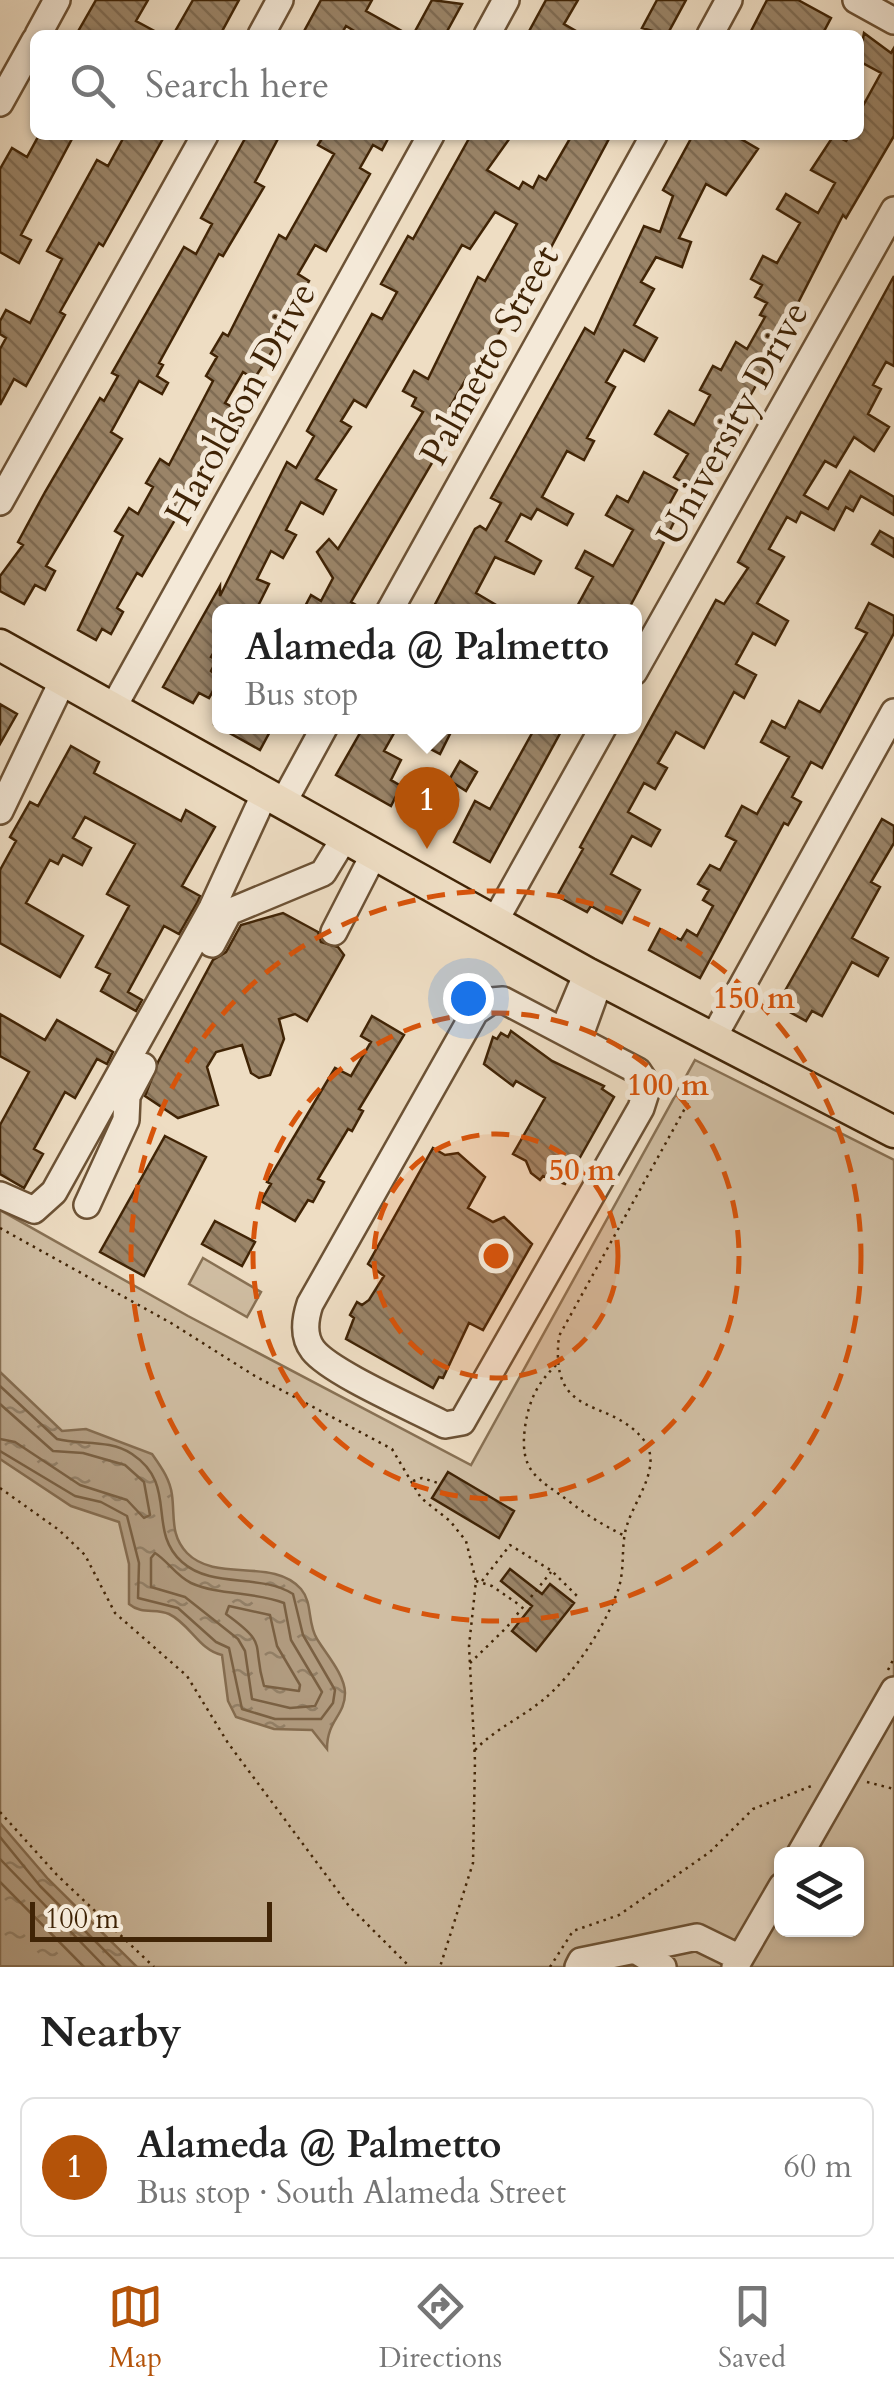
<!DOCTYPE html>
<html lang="en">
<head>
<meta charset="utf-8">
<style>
  :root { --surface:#fff; --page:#f2f2f2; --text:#222; --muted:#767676; --line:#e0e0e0; --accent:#b45309 }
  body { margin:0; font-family:Cardo,serif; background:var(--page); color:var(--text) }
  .controls { position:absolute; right:30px; bottom:30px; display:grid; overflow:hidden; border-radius:15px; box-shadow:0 2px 8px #0004 }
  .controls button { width:90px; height:90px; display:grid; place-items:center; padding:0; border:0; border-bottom:2px solid var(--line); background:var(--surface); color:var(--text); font:50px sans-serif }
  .scale { position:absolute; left:30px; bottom:25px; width:242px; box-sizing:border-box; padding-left:10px; border:5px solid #402406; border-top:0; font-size:28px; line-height:35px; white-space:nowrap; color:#402406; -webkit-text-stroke:8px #f4e9d8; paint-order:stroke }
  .you { position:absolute; left:468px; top:998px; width:35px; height:35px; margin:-25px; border:8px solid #fff; border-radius:50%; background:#1a73e8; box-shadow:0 0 0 15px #1a73e833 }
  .badge { display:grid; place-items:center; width:65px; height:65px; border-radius:50%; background:var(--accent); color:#fff; font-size:32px; font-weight:700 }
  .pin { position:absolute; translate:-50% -82px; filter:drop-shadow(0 2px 5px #0008) }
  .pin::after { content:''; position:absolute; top:52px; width:35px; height:30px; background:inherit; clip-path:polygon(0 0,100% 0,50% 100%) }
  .popup { position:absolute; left:212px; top:604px; width:430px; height:130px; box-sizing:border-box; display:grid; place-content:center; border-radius:15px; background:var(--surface); filter:drop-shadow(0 2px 8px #0005); font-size:32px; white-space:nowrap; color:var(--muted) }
  .popup b { font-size:38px; color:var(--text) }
  .popup::after { content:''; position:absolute; left:50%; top:100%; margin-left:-20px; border:20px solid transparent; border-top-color:var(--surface) }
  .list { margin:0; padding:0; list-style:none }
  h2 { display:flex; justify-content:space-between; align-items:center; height:130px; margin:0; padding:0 40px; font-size:42px }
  h2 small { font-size:32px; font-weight:400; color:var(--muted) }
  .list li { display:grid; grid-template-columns:65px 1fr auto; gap:30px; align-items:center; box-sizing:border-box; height:140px; margin:0 20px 20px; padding:0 20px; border:2px solid var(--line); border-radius:15px }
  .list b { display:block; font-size:38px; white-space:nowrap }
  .list p { margin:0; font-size:32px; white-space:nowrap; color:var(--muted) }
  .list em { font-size:32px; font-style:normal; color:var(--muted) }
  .icon { flex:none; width:55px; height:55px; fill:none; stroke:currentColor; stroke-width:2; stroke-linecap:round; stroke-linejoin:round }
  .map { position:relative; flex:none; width:894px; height:1967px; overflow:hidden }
  .search { position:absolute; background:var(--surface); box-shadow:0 2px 8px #0004; left:30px; right:30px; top:30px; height:110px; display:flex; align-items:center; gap:25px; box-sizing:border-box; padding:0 35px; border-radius:15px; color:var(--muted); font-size:38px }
  .sheet { height:290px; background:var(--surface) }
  nav { display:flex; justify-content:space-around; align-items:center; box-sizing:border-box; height:140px; border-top:2px solid var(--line); background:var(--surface); font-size:28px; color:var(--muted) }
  nav a { display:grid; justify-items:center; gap:5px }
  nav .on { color:var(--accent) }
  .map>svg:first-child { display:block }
  .grass { fill:#d0bea3; stroke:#887154; stroke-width:2.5; fill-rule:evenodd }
  .water { fill:url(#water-ripples); stroke:#856d51; stroke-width:2.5 }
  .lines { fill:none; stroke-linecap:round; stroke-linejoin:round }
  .shore { stroke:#7a6144; stroke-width:2.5 }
  .building { fill:url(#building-back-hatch); stroke:#402406; stroke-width:2.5 }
  .minor-casing { stroke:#6c5235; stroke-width:30 }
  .major-casing { stroke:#402406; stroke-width:35 }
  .path { stroke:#402406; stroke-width:2.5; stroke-dasharray:2.5 5; stroke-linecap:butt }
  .minor { stroke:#f4e9d8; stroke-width:25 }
  .major { stroke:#eeddc3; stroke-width:30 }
  .ring { fill:none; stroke:#d7540b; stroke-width:5; stroke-dasharray:18 12 }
  .labels { text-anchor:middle; stroke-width:10; stroke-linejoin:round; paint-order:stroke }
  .street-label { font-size:38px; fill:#402406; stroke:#f4e9d8 }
  .centre { fill:#d7540b; stroke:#f4e9d8; stroke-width:5 }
  .ring-label { font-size:30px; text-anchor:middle; font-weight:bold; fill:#d7540b; stroke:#f4e9d8; stroke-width:10; stroke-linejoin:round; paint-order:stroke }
</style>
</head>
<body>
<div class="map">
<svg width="894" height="1967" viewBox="0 0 894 1967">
  <defs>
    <pattern id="water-ripples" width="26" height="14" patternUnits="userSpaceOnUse" patternTransform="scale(2.5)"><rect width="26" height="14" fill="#b39e83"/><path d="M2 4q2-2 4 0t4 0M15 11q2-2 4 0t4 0" fill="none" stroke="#938169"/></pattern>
    <pattern id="building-back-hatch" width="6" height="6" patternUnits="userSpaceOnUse" patternTransform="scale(2.5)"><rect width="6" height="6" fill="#9a8468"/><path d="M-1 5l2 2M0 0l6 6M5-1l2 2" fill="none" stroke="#7f6c54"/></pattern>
  </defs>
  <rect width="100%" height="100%" fill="#eeddc3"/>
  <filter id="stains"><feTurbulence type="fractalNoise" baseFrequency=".002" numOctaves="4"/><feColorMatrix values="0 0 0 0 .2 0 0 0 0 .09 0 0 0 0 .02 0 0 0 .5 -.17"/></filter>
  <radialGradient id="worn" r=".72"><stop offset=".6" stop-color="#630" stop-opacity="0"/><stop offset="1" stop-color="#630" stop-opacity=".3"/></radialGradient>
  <path class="grass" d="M695 1060 894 1160V1967H0V1210L188 1316 471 1465ZM782 1854H856V1930H782Z
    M203 1258 261 1292 247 1317 189 1284Z"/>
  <path class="water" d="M0 1372 62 1431 86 1429 152 1454C161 1467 170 1479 172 1495 175 1517 170 1535 187 1553 216 1583 273 1557 301 1589 313 1603 307 1623 317 1639 326 1654 345 1675 345 1693 345 1716 327 1720 327 1749L312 1730 274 1729 236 1717 228 1701 222 1655C199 1650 190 1624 169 1614 155 1608 142 1615 129 1604V1564L119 1522 71 1506 0 1459Z
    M0 1823 48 1879 137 1967 0 1966Z"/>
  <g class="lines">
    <path class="shore" d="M0 1386 57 1439C81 1445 110 1439 132 1454 179 1485 146 1530 182 1562 212 1589 260 1573 293 1594L303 1635 335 1690 333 1703 321 1719H275L242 1709 229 1648 216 1642 178 1608 138 1598 139 1563 127 1516 101 1502 75 1496 0 1451
      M0 1404 53 1451 83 1453 125 1465 144 1482 150 1515 144 1518 127 1500 80 1485 15 1442 0 1439
      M155 1553C168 1561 176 1576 191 1583 220 1596 254 1591 284 1603L291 1640 322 1692 315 1706 290 1708 252 1699 245 1651 238 1639 185 1597 151 1587V1558Z
      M229 1606 270 1615 277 1646 300 1685 299 1691 264 1686C251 1642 270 1646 226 1614Z
      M0 1837 40 1886 121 1967
      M0 1859 105 1967
      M0 1882 84 1967"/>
  </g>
  <path class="building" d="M96 0H148L136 21 162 35H76Z
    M193 0H239L220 35H173Z
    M321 0H372L366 11 409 35H361L346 26 341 35H302Z
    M432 0 462 4 445 35H413Z
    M546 0H578L564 24 583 35H527Z
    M657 0H686L667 35 642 28Z
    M767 0H798L831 18 822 35H749Z
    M864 33 891 53 894 48V136L846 218 843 215 754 389 696 490 674 477 688 454 655 434 669 411 694 425 710 395 700 390 713 366 721 370 736 342 747 349 765 317 760 315 767 303 755 297 762 285 751 279 763 256 777 263 800 223 777 209 786 194 818 213 835 183 811 170 834 135 846 141 850 135H859V113L881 73 859 61Z
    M39 135H74L21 235 31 240 19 263 0 252V169L12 148 27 157Z
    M125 135H165L103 246 99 243 60 312 65 315 26 386 14 379 0 405V349L6 338 0 334V321L6 310 30 323 62 259 47 251 97 160 108 166Z
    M247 135H280L255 182 264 187 223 256 219 254 159 363 163 365 157 376 168 383 162 394 139 381 111 432 122 439 46 566 55 571 45 590 35 585 24 604 0 591V576L23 545 18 542 45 492 100 398 104 401 118 376 112 373 184 247 196 254 212 224 201 218Z
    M324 135H390L382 150 373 145 360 168 370 174 326 251 315 245 298 274 309 281 271 353 254 379 243 372 225 403 236 409 182 508 142 576 137 573 117 608 123 612 111 634 102 629 96 640 78 630 123 536 115 531 129 508 138 514 153 487 146 483 160 459 169 465 213 381 206 376 217 357 211 353 223 333 228 336 279 235 286 239 334 154 318 145Z
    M471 135H512L487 170 519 189 523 182 533 188 539 176 546 180 572 135H611L525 296 521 294 490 349 495 351 476 384 466 379 450 407 461 413 351 602 368 612H302L311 595 321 601 333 578 317 552 329 539 338 549 423 412 412 406 416 398 403 391 414 371 428 379 478 277 485 281 517 224 495 212 470 249 462 245 366 407 354 400 341 421 351 427 316 479 336 490 323 514 301 502 286 530 296 535 283 558 271 551 257 579 269 584 255 612H220V642L211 657 217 660 211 671 220 679 209 698 199 693 193 703 163 687 220 586V596L287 462 296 468 314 436 307 431 372 314 382 319 397 292 381 284 408 236 413 239Z
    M693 135H734L758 149 726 195 706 184 679 238 691 242 682 267 656 257 641 282 654 289 634 325 657 338 644 361 624 350 606 382 615 387 587 438 594 441 584 460 567 451 542 497 573 514 567 525 537 509 531 519 521 514 506 541 541 561 534 574 495 557 476 593 508 612H431L475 529 480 526 486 530 501 503 491 498 585 328 594 334 644 226 660 232 673 196 663 190Z
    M894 276V366L886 362 873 385 881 389 868 414 889 427 874 451 854 437 836 467 825 461 804 495 828 509 850 471 894 497V515L861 496 853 511 846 507 834 530 801 512 796 522 787 517 769 549 784 557 757 603 788 621 775 645 753 633 736 664 756 675 744 698 734 692 704 748 676 732 658 763 667 768 655 789 644 783 628 812 660 830 651 846 632 836 611 874 640 890 622 923 591 906 587 912 557 896 583 849 580 847 716 600 724 604 748 568 738 562Z
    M644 472 677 490 666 510 677 516 658 554 627 612H574L593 577 576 568 585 551 613 566 633 530 606 515 617 496 628 502Z
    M880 531 894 539V557L872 544Z
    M869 603 894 616V633L822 768 811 762 792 797 801 802 788 825 784 823 700 978 649 950 660 929 681 940 687 930 697 936 713 906 703 900 709 890 698 884 710 865 720 870 736 841 726 836 742 806 757 814 789 757 761 742 772 721 785 728 799 701 820 712 867 633 856 628Z
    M0 704 17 714 0 744Z
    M217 726H273L260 750Z
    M364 726H398L384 751 401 760 391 780 401 786 391 806 336 775Z
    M400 726H454L440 754 423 745 427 739Z
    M536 726H564L490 862 454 842 475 801 490 809Z
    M71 746 99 762 94 773 181 821 186 810 215 827 182 886 200 896 198 901 179 934 164 926 128 992 142 1000 136 1011 101 991 110 974 96 967 129 906 107 894 135 844 85 817 73 838 91 848 82 865 63 855 58 864 50 860 26 903 83 936 60 977 0 943V870L16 841 10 837 30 802 38 806Z
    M460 761 477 772 466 791 449 780Z
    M882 819 894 826V843L871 882 880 887 852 938 888 958 878 976 852 962 822 1016 812 1011 806 1021 777 1005Z
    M283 913 318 932 321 942 338 947 344 955 307 1021 295 1014 279 1019 284 1039 270 1075 259 1078 251 1073 242 1045 216 1052 207 1067 218 1105 178 1118 145 1096 158 1062 213 960 226 952 241 925Z
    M0 1014 45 1040 57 1020 113 1052 107 1064 97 1059 75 1098 65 1092 34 1149 43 1154 24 1188 0 1174V1125L29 1072 0 1056Z
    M372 1016 404 1035 359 1109 363 1111 352 1131 348 1129 318 1179 324 1182 313 1202 308 1200 295 1221 261 1201 271 1184 267 1182 335 1068 351 1076 371 1042 361 1036Z
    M511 1031 552 1061 604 1086 602 1089 614 1097 565 1184 543 1176 540 1180 531 1173 526 1161 513 1154 545 1098 516 1081 513 1086 484 1064 493 1037 497 1039 501 1033 508 1037Z
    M165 1136 206 1157 144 1276 100 1252Z
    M433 1148 445 1155 458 1153 485 1177 468 1208 493 1222 504 1217 532 1244 483 1330 469 1323 443 1378 439 1377 433 1388 346 1339 354 1318 350 1315 357 1302 362 1305 369 1300 384 1276 368 1264Z
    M215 1221 255 1242 242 1266 202 1244Z
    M448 1472 514 1511 499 1538 432 1498Z
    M510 1569 542 1594 550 1584 574 1603 536 1651 512 1631 532 1606 501 1581Z"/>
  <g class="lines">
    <defs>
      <path id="minor" d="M856 0 894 21
        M38 35 57 0
        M261 35 280 0
        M487 35 506 0
        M710 35 729 0
        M0 103 35 40
        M0 502 205 135
        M389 612 654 135
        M634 672 894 210
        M113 708 431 135
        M283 803 325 726
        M0 811 63 680
        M495 921 604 726
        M334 932 374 854
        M212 944 229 912 323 873 345 837
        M587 973 569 1016 572 1034 583 1027 600 980
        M503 1000 638 1071 648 1086 641 1108 462 1422 445 1425C415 1409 331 1373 313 1350 302 1336 305 1319 310 1304L475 1012 491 1001Z
        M712 1040 894 712
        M0 1195 34 1210 54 1192 212 908 265 793
        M87 1205 126 1120 127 1096 143 1066
        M800 1854 894 1690
        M635 1950 697 1937 740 1958
        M578 1967 581 1961 635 1950 663 1967
        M735 1967 782 1886"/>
      <path id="major" d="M0 645 587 973 894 1132"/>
    </defs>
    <use href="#minor" class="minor-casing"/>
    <use href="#major" class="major-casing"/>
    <path class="path" d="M0 1228 171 1323 255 1376 392 1449 421 1498 450 1521 466 1541 476 1581 469 1646 475 1761 473 1863 440 1967
      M556 1365C537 1384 529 1400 525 1427 519 1473 538 1478 570 1502 588 1516 603 1525 623 1535
      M413 1481 422 1478 438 1483
      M0 1488 59 1530 85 1555 115 1613 187 1676 228 1743 349 1906 410 1967
      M476 1581 492 1586 521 1606
      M482 1581 510 1545 552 1571 578 1597
      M470 1663 507 1627 551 1572
      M888 1670 894 1658
      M475 1750C495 1729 521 1718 543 1700 574 1674 602 1631 617 1593 626 1570 620 1547 627 1525 635 1499 664 1465 643 1439 608 1396 549 1421 559 1336L704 1074
      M867 1782 894 1789
      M0 1812 57 1875 154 1967
      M550 1967 573 1931 619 1915 710 1852 753 1809 814 1785"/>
    <use href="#minor" class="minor"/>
    <use href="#major" class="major"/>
  </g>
  <circle cx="496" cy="1256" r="122" fill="#d7540b" fill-opacity=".12"/>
  <g class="ring">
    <circle cx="496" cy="1256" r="122"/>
    <circle cx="496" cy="1256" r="243"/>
    <circle cx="496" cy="1256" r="365"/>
  </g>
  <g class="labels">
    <g class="street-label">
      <text transform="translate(489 355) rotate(-61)" y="13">Palmetto Street</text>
      <text transform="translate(240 403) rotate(-61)" y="13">Haroldson Drive</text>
      <text transform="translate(732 423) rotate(-61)" y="13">University Drive</text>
    </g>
  </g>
  <circle cx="496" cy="1256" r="15" class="centre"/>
  <g class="ring-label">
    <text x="754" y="1008">150 m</text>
    <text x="668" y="1095">100 m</text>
    <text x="582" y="1180">50 m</text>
  </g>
  <rect width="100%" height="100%" filter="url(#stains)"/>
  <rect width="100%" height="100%" fill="url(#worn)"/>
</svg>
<div class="controls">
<button><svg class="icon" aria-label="layers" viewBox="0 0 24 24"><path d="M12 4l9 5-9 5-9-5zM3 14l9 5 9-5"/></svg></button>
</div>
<div class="scale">100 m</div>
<div class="you"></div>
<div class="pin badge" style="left:427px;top:849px">1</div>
<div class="popup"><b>Alameda @ Palmetto</b>Bus stop</div>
<div class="search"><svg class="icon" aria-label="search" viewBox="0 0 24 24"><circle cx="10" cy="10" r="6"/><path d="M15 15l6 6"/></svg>Search here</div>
</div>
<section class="sheet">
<h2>Nearby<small></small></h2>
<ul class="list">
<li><span class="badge">1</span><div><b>Alameda @ Palmetto</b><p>Bus stop · South Alameda Street</p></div><em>60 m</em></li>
</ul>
</section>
<nav>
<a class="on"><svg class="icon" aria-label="map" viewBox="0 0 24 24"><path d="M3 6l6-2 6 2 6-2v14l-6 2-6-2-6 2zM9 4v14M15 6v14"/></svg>Map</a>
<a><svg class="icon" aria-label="directions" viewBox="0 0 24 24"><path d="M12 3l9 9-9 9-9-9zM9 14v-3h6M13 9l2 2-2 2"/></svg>Directions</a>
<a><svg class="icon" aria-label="saved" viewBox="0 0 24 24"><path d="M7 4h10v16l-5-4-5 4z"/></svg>Saved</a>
</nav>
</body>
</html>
